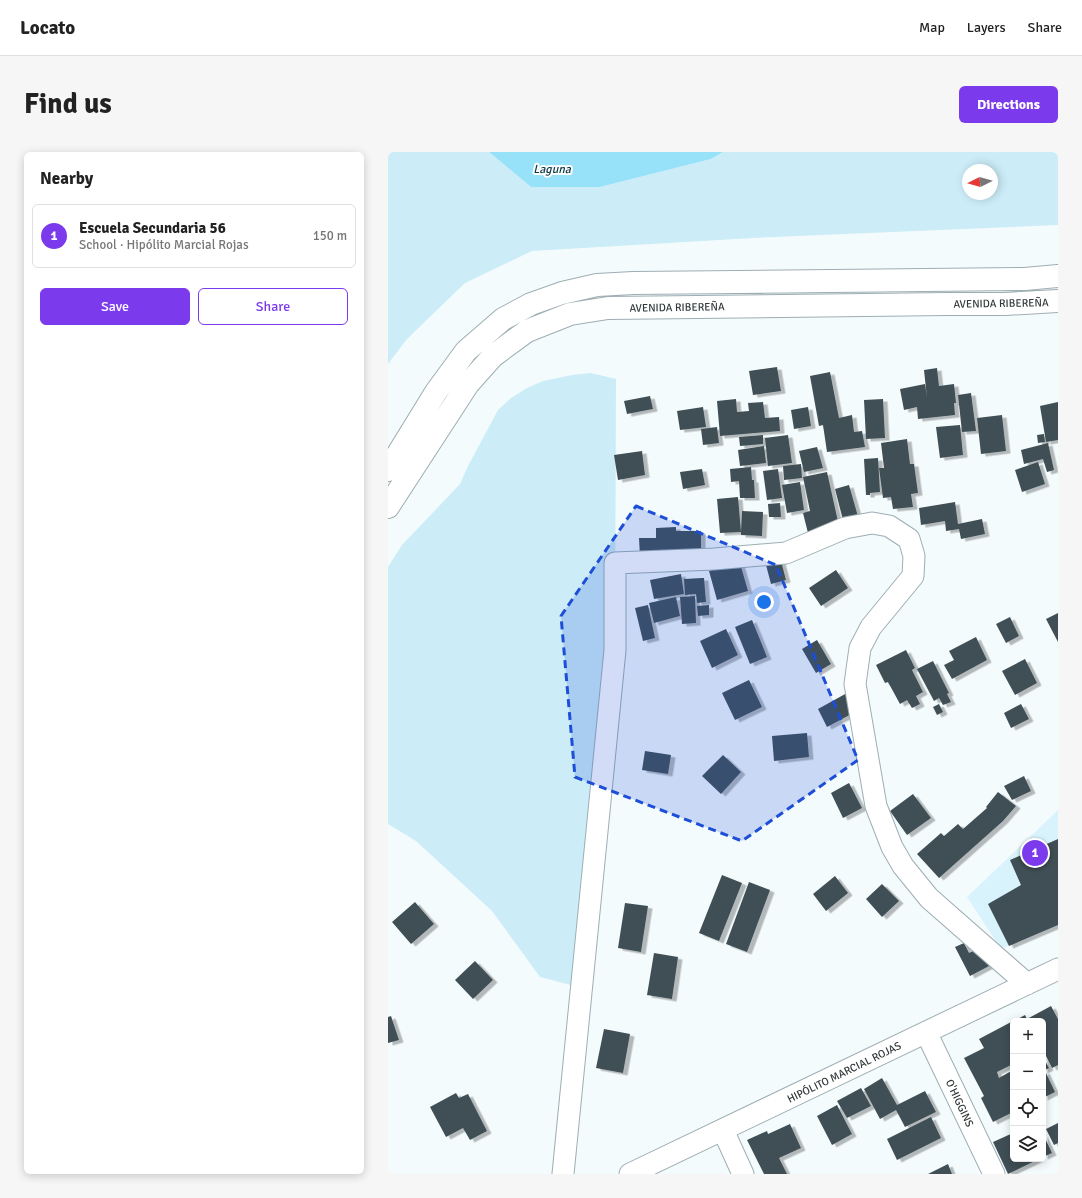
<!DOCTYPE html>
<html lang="en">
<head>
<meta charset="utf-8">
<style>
  :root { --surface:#fff; --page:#f6f6f6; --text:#222; --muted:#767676; --line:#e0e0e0; --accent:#7c3aed }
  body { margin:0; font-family:Signika,sans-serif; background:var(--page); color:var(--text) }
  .controls { position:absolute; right:12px; bottom:12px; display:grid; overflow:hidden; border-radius:6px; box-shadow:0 2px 10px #0003 }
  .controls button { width:36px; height:36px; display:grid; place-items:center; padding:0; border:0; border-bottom:1px solid var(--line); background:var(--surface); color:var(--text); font:20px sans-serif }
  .compass { position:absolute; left:574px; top:12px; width:36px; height:36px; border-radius:50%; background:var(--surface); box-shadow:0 2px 10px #0003; rotate:264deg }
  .you { position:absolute; left:376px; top:450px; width:14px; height:14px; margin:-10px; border:3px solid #fff; border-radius:50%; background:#1a73e8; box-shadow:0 0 0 6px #1a73e833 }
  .badge { display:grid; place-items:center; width:26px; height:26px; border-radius:50%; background:var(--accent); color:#fff; font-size:13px; font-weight:700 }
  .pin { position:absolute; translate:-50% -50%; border:2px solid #fff; box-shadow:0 1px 4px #0006 }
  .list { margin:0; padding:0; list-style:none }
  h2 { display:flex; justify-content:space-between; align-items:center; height:52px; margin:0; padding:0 16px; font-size:17px }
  h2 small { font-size:13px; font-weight:400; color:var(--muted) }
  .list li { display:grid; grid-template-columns:26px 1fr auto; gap:12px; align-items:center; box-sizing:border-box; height:64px; margin:0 8px 8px; padding:0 8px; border:1px solid var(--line); border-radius:6px }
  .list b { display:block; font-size:15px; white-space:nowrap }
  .list p { margin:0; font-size:13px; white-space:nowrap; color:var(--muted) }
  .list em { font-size:13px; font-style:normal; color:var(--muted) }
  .actions { display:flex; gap:8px; padding:12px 16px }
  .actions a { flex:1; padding:9px 0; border:1px solid var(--accent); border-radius:6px; text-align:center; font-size:14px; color:var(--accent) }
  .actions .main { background:var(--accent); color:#fff }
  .icon { flex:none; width:22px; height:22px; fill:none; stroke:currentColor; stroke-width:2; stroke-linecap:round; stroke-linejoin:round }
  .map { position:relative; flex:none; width:670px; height:1022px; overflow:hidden; border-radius:6px }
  header { display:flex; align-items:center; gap:24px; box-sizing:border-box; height:56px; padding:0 20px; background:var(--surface); border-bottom:1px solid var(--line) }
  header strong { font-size:19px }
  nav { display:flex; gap:22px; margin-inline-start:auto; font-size:14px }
  .intro { display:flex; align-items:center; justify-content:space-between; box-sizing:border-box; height:96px; padding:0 24px }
  h1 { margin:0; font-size:28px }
  .button { padding:10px 18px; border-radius:6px; background:var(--accent); color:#fff; font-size:14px; font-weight:700 }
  main { display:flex; gap:24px; padding:0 24px }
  aside { flex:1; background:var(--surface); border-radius:6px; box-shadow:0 2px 10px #0003 }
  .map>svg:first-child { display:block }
  .built { fill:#d9f3fc }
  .green { fill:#ccedf8; fill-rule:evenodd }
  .water { fill:#97e1f9 }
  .building { fill:#414f54; filter:url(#shadow) }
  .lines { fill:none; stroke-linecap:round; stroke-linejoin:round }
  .minor-casing { stroke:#9eaeb3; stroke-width:23 }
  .major-casing { stroke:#9eaeb3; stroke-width:24 }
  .minor { stroke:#fff; stroke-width:21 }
  .major { stroke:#fff; stroke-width:22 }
  .marked { fill:#1d4ed8; fill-opacity:0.2; stroke:#1d4ed8; stroke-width:3; stroke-dasharray:8 5; stroke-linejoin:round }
  .labels { text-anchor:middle; stroke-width:4; stroke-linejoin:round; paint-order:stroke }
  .street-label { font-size:11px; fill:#32393b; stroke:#fff }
  .water-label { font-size:12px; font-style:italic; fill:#093844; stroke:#fff }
</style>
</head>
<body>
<header>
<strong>Locato</strong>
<nav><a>Map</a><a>Layers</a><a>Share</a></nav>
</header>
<div class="intro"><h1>Find us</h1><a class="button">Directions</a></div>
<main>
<aside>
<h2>Nearby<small></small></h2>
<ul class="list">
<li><span class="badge">1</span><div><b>Escuela Secundaria 56</b><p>School · Hipólito Marcial Rojas</p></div><em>150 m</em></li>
</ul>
<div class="actions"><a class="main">Save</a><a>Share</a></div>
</aside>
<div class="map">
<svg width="670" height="1022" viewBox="0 0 670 1022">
  <defs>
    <filter id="shadow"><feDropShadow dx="4.5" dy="2.5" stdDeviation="0" flood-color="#0004"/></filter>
  </defs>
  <rect width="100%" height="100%" fill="#f4fbfd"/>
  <path class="built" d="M670 658V773L613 797 579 745Z"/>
  <path class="green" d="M0 0H101L143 35H212L323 7 335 0H670V73L365 86 144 99 77 131 19 187 0 212ZM580 18H604V42H580Z
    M203 221 228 227 227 498 194 836 152 825 104 759 28 689 0 672V415L14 393 72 332 80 314 110 258 123 246 139 236 155 229 184 223Z"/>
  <path class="water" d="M101 0H335L323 7 212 35H143Z"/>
  <path class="building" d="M389 215 393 239 365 243 361 219Z
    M549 216 551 234 566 232 568 251H566L567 263 530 267 529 255 516 258 512 237 537 232 539 246 536 218Z
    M442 220 451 266 464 263 466 280 474 279 477 295 439 300 435 273 431 274 422 224Z
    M583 241 588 279 574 280 570 243Z
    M262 244 265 257 239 262 236 249Z
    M348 247 349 260 361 259 360 251 375 250 377 266 391 265 392 279 332 284 329 249Z
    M495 247 497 286 478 287 476 248Z
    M670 250V288L658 290 652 254Z
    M315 255 318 275 292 278 289 259Z
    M420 255 423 274 406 277 403 258Z
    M614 263 618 299 593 302 589 266Z
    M572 273 575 303 552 306 548 275Z
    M329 275 331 291 315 293 313 277Z
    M656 282 657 290 650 291 649 283Z
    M375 283V292L352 294 351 285Z
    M400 283 404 311 380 314 377 286Z
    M519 287 522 312H526L530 341 523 342 525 355 505 357 503 345 495 346 491 316H496L493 291Z
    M660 291 666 318 659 320 655 307 636 312 633 298Z
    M376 294 378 311 352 314 350 298Z
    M429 295 435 316 416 320 411 299Z
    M254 299 257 323 230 328 226 303Z
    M490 306 492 340 482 341V343H478L476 307Z
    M650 310 657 332 634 340 627 318Z
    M413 312 414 326 396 328 395 314Z
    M363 315 364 328H366L367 346H352L351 329 343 330 342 317Z
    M314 317 317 333 295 337 292 320Z
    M390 317 394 346 379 348 375 319Z
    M439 320 451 374 420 381 415 361 422 359 415 325Z
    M412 330 416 358 399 361 394 333Z
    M461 333 471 368 456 372 447 337Z
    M350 345 353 380 354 359 375 360 374 384 353 383V380L332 381 329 347Z
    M567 350 570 372 594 367 597 382 573 387 571 377 558 379 557 369 533 373 531 356Z
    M392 351 393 365H381L380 352Z
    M288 375V379H313V404L252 405 251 386H268V376Z
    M393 409 398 428 383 432 378 413Z
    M352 411 360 439 329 448 321 419Z
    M448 418 460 436 433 454 421 436Z
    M293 422 296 442 266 447 262 428Z
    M314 426H316L318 450 309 451 308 442 297 443 296 427Z
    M307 444 308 471 294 472 292 445Z
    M288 445 292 464 266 471 261 451Z
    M260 453 267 486 255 489 247 456Z
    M321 453V463L310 464 309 454Z
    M670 461V490L658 467Z
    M622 465 631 484 618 491 608 472Z
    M364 468 379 505 362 512 347 475Z
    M338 477 350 503 324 516 312 489Z
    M588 485 599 508 564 527 556 513 566 508 561 499Z
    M429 488 443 512 428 521 414 497Z
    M518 498 527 516 524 518 535 540 528 544 532 552 524 556 519 548 512 552 500 530 497 531 488 513Z
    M637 507 649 531 627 543 614 519Z
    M545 509 561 541 559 542 563 550 555 553 551 546 546 549 529 517Z
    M361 528 374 555 347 568 334 541Z
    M459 541 469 559 439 575 430 557Z
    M551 552 555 560 549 563 545 555Z
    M633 552 641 567 623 576 616 561Z
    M419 581 421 605 386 609 384 584Z
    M257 599 283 603 280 622 254 618Z
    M335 603 353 620 333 642 314 624Z
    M636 624 643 639 624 648 616 634Z
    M461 631 474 656 455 666 443 641Z
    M610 640 628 654 615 669 551 726 529 702 553 681 556 684 570 672 575 677 599 656 598 655Z
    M525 642 543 666 519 683 502 659Z
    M670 687V773L621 794 600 752 633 733 622 708Z
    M334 723 354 731 331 789 311 781Z
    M447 724 460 741 438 759 425 742Z
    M361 730 382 738 359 800 338 792Z
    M494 732 511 749 494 765 478 747Z
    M27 750 46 772 23 792 4 770Z
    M237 751 260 754 253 800 230 796Z
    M576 791 581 801 593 795 603 813 582 824 567 795Z
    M266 801 290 805 284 847 259 843Z
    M87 809 105 828 85 847 67 828Z
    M663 854 670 867V913L664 916 655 898V869H626L637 863 639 867Z
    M3 864 11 888 0 891V865Z
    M625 869V912L609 920 611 926 625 918V960L605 970 593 946 596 944 576 906 596 896 591 887Z
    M216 877 242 882 235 921 208 916Z
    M655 905 661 916 655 919Z
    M657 919 667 940 655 946V921Z
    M494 926 509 953 537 939 548 960 517 975 508 958 492 967 476 937Z
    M473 936 483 954 459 966 449 949Z
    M68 941 71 946 80 942 99 979 82 988 75 976 58 985 42 955Z
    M449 953 464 982 444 993 429 964Z
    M543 965 553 986 509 1008 499 987Z
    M670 971V991L666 993 658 977Z
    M402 972 413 996 391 1006 399 1022H376L359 988 379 979 380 982Z
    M625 981V1007H651L620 1022 605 990Z
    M655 982 664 1001 655 1005Z
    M560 1012 564 1022H540Z"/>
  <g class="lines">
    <defs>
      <path id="minor" d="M538 880 606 1022
        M335 978 355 1022
        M175 1022 227 498V411L326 407 398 401 457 376 484 371 501 374 521 387 526 404 525 424 483 475 472 496 467 532 488 654 504 695 515 714 541 746 639 832
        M242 1022 670 817"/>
      <path id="major" d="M0 318 48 240 78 199 115 167 143 152 174 141 209 133 245 131 637 127 670 124
        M0 355 80 232 105 204 139 179 182 162 220 156 560 152H617L670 149"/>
    </defs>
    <use href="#minor" class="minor-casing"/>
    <use href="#major" class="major-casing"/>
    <use href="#minor" class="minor"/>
    <use href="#major" class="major"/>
  </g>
  <path class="marked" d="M248 354 388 413 470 608 354 689 187 625 173 464Z"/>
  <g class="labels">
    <g class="street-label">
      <text transform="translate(613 151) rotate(-1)" y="4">AVENIDA RIBEREÑA</text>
      <text transform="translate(289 155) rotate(-1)" y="4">AVENIDA RIBEREÑA</text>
      <text transform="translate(456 920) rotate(-26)" y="4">HIPÓLITO MARCIAL ROJAS</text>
      <text transform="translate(572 951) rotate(65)" y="4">O'HIGGINS</text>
    </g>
    <g class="water-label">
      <text x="164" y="21">Laguna</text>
    </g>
  </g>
</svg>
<div class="controls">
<button>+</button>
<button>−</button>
<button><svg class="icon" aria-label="locate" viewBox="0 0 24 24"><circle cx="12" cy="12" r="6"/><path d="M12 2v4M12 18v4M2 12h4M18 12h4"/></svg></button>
<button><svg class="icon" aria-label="layers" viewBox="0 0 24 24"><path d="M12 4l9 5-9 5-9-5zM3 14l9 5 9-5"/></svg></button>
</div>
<svg class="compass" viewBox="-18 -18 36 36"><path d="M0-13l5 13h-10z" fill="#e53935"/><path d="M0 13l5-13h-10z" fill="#767676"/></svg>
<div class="you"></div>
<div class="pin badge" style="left:647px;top:701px">1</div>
</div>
</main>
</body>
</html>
